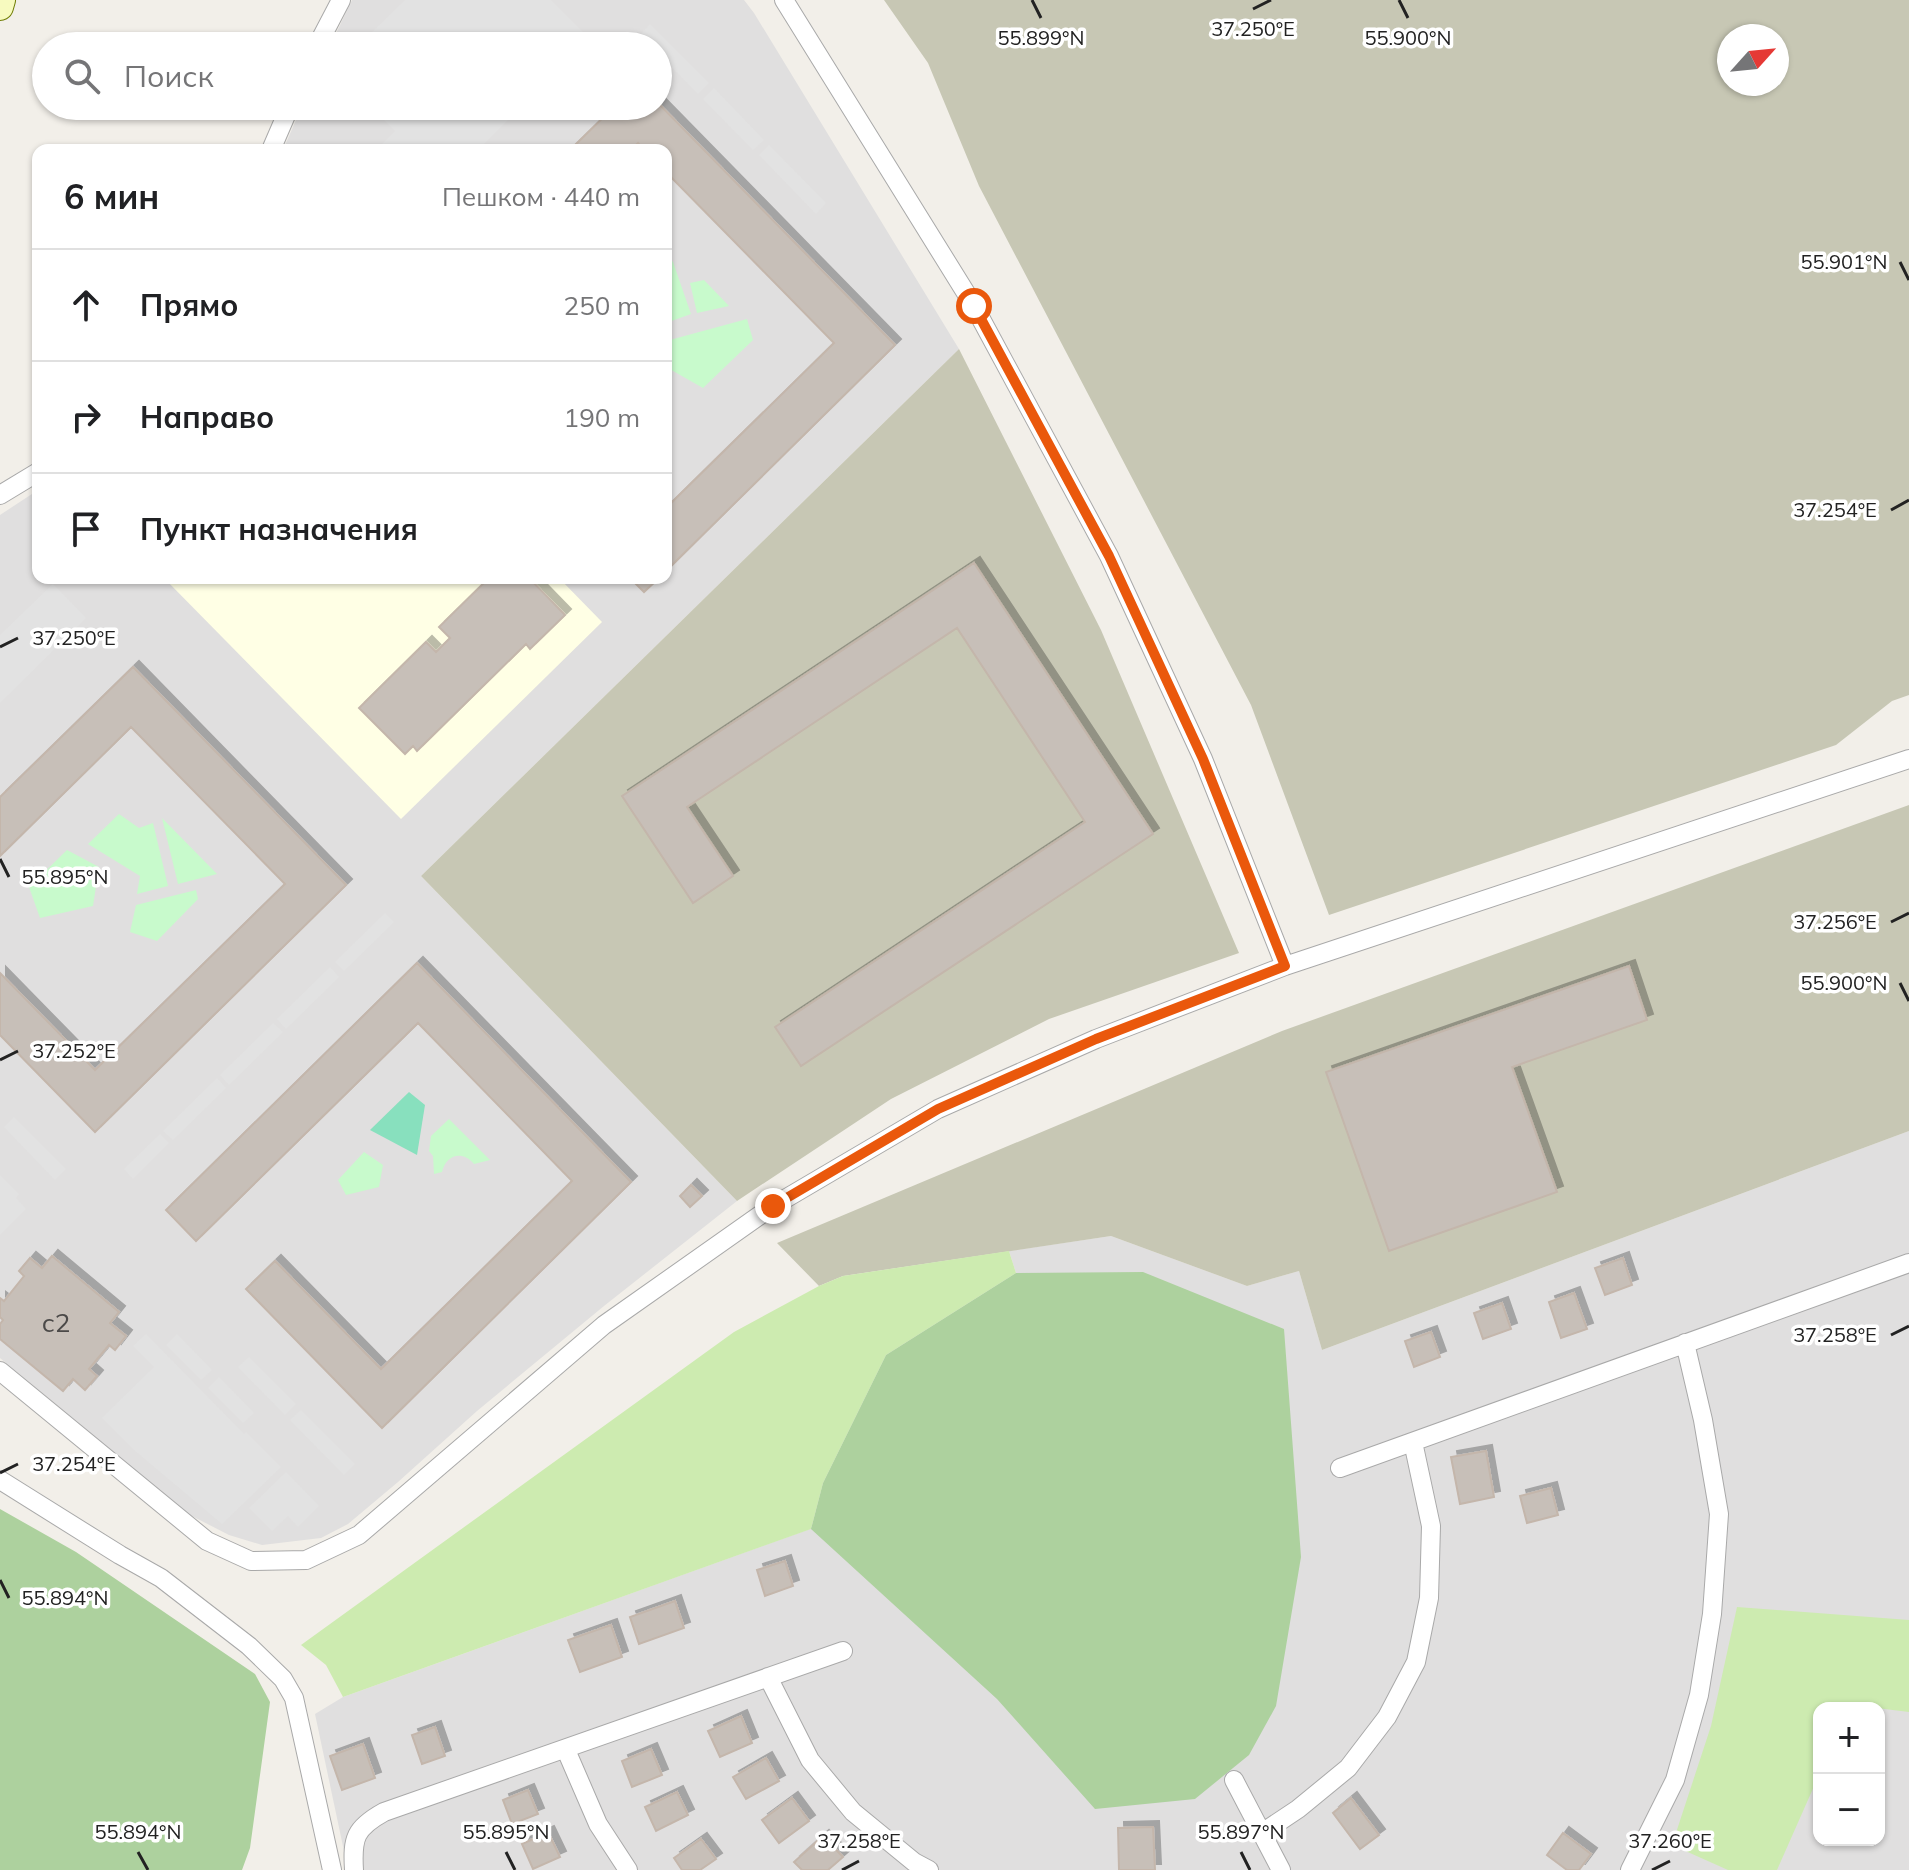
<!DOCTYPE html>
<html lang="ru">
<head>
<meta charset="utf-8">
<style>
  :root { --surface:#fff; --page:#f2f2f2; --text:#202124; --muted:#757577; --line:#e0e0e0 }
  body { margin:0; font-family:Mulish,sans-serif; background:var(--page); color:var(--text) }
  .controls { position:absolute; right:24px; bottom:24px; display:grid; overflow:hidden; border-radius:16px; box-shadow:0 2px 6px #0004 }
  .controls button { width:72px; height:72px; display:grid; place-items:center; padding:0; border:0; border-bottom:2px solid var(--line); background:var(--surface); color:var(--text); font:40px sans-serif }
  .compass { position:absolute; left:1717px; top:24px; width:72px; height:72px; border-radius:50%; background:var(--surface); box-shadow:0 2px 6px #0004; rotate:63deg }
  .stop { position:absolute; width:24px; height:24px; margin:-18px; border:6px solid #ea580c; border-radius:50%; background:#fff }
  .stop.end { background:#ea580c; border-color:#fff; box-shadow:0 2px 8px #0008 }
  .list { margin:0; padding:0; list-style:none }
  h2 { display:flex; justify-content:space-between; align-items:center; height:104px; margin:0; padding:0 32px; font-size:34px }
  h2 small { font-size:26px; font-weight:400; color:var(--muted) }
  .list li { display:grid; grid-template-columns:52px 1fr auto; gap:24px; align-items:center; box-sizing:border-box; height:112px; padding:0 32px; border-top:2px solid var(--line) }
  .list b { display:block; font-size:30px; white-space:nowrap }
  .list em { font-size:26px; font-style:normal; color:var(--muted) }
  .icon { flex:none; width:44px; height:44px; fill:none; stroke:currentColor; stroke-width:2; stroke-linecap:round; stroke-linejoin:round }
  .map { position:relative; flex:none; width:1909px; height:1870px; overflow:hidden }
  .search { position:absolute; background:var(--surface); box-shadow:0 2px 6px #0004; left:32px; top:32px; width:640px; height:88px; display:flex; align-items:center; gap:20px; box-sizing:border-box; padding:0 28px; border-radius:44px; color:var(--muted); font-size:30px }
  .panel { position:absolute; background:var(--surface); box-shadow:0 2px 6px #0004; left:32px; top:144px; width:640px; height:440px; border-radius:16px }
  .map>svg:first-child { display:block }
  .residential { fill:#e0dfdf; fill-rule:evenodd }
  .education { fill:#ffffe5 }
  .construction { fill:#c7c7b4; fill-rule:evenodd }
  .grass { fill:#cdebb0 }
  .forest { fill:#add19e }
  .park { fill:#c8facc }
  .pitch { fill:#88e0be }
  .parking { fill:#e2e2e2 }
  .building { fill:#c7bfb8; stroke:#c4b6ab; stroke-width:2; filter:url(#shadow) }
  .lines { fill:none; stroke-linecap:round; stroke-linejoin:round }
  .street-casing { stroke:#a9a9a9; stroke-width:20 }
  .secondary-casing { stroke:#707d05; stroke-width:28 }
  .street { stroke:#fff; stroke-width:18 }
  .secondary { stroke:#f7fabf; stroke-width:26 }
  .route { stroke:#ea580c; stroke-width:10 }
  .ticks { fill:none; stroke:#222; stroke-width:3 }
  .labels { text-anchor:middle; stroke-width:7; stroke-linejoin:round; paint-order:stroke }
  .number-label { font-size:26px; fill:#4b4948 }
  .ticks-label { font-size:20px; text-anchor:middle; fill:#222; stroke:#fff; stroke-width:7; stroke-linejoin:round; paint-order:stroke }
</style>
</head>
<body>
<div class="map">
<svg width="1909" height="1870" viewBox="0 0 1909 1870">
  <defs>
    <filter id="shadow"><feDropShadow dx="6" dy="-6" stdDeviation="0" flood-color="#0004"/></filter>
  </defs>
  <rect width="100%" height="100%" fill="#f2efe9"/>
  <path class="residential" d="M352 0H744L754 13 959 349 421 876 737 1201 604 1306 477 1411 398 1482 348 1524 321 1538 262 1545 229 1535 188 1514 0 1358V515L38 490V578H666V150H283L302 106H658V46H330Z
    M1909 1131V1870H348L315 1714 343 1697 810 1529 1016 1273 1009 1251 1111 1236 1247 1286 1299 1271 1322 1350ZM1819 1708H1879V1840H1819Z"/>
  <path class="education" d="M164 578H559L602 622 401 819Z"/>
  <path class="construction" d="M884 0H1909V695L1892 701 1836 745 1329 915 1251 705 979 186 928 63ZM1729 36H1777V84H1729Z
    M959 349 1101 630 1239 953 1049 1019 891 1099 737 1201 421 876Z
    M1909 805V1131L1322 1350 1299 1271 1247 1286 1111 1236 843 1276 819 1286 777 1243 1282 1031Z"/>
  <path class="grass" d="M1009 1251 1016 1273 886 1355 823 1483 811 1529 343 1697 326 1665 301 1645 734 1332 819 1286 843 1276Z
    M1737 1607 1909 1620V1712L1836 1703 1834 1708H1819V1775L1777 1870H1728L1672 1845 1711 1726Z"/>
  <path class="forest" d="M1143 1272 1284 1329 1301 1557 1276 1706 1249 1755 1195 1799 1095 1809 997 1699 811 1529 823 1483 886 1355 1016 1273Z
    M0 1509 76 1552 255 1674 270 1702 250 1848 242 1870H0Z"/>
  <path class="park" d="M666 254 673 262 691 314 666 323Z
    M704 280 729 306 697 313 690 283Z
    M747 319 753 340 703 388 666 367V341Z
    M119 814 139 828 153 823 168 886 137 894 140 876 88 844Z
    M162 818 217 874 178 884Z
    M67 850 99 867 93 906 40 918 29 887Z
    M196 890 198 899 157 941 130 932 136 905Z
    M449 1119 490 1160 474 1164C462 1150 446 1155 442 1172L434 1174 433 1156 429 1151 431 1136Z
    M364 1152 383 1165 379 1187 346 1195 338 1180Z"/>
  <path class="pitch" d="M409 1092 425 1105 417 1155 370 1130Z"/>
  <path class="parking" d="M405 0H551L590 39 583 46H358Z
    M650 24 709 83 698 94 658 53V46H651L640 35Z
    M714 88 764 140 753 150 703 99Z
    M370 106H522L478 150H376L395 131Z
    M769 145 826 203 816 214 759 155Z
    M53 584 86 618 0 703V635Z
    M385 913 394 922 344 971 335 962Z
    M330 967 339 977 286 1029 277 1019Z
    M273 1023 283 1032 229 1085 220 1075Z
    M217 1078 226 1088 173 1140 163 1131Z
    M14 1117 66 1169 55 1180 4 1127Z
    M160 1134 169 1143 133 1179 124 1169Z
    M0 1175 19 1194 16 1198 26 1209 0 1235Z
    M146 1334 244 1434 246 1432 281 1467 222 1524 133 1449 102 1418 154 1367 133 1346Z
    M177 1334 212 1370 201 1380 166 1345Z
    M249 1357 296 1404 285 1415 238 1367Z
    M219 1377 254 1413 243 1423 208 1388Z
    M301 1410 355 1464 344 1475 290 1420Z
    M286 1472 319 1506 298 1527 288 1516 272 1531 249 1508Z"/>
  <path class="building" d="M658 103 895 345 666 571V508L834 343 666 172V150H644L638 143 631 150H570L615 106H658Z
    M974 563 1153 834 801 1066 775 1027 1085 822 957 628 687 807 733 876 693 903 622 796Z
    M489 578H529L565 615 530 649 526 644 417 751 413 746 405 754 359 708 426 642 436 652 450 638 439 627Z
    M630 578H659L644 592Z
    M133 667 346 885 95 1132 0 1035V973L95 1070 285 884 131 727 0 856V797Z
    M417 963 631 1182 382 1428 246 1289 275 1261 381 1369 572 1181 418 1023 196 1241 166 1210Z
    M1629 966 1647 1020 1512 1067 1557 1192 1389 1251 1326 1072Z
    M691 1185 702 1196 690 1207 680 1196Z
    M52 1256 119 1312 110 1323 126 1336 115 1350 109 1345 89 1369 97 1376 85 1390 73 1379 63 1391 0 1339V1324L3 1320 0 1317V1298L4 1301 24 1276 19 1271 30 1258 42 1268Z
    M1623 1258 1632 1285 1605 1295 1595 1268Z
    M1574 1293 1587 1329 1561 1338 1549 1302Z
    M1502 1303 1511 1329 1483 1339 1474 1313Z
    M1431 1332 1440 1357 1414 1367 1405 1341Z
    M1486 1451 1494 1497 1460 1504 1451 1457Z
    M1551 1488 1558 1515 1527 1523 1520 1496Z
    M785 1561 793 1586 765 1596 757 1570Z
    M675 1601 684 1628 639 1644 630 1617Z
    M611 1625 622 1657 580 1672 568 1640Z
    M741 1716 752 1743 720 1757 708 1731Z
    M435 1727 445 1756 422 1764 412 1735Z
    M363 1744 375 1778 342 1790 330 1756Z
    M651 1749 662 1775 632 1787 622 1761Z
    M766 1758 779 1781 746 1799 733 1777Z
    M528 1790 538 1814 512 1824 503 1800Z
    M677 1792 688 1815 656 1831 645 1807Z
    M792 1798 809 1821 779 1843 762 1820Z
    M1351 1798 1379 1835 1360 1849 1333 1813Z
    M1153 1827 1155 1870H1119L1118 1828Z
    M548 1832 560 1857 533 1869 522 1844Z
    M1563 1833 1591 1854 1579 1870H1567L1547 1855Z
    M823 1836 843 1857 828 1870H802L794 1862Z
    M701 1839 716 1859 700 1870H682L674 1858Z"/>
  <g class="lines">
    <defs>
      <path id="street" d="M784 0 974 306 1109 556 1203 759 1285 966
        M317 46 341 0
        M271 150 290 106
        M0 495 38 472
        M0 1371 207 1541 251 1561 306 1560 359 1535 604 1325 773 1206 938 1109 1096 1039 1285 966 1909 759
        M1340 1468 1909 1263
        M0 1480 120 1555 161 1578 249 1646 283 1679 294 1698 332 1870
        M768 1677 810 1760 853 1812 914 1862 929 1870
        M566 1750 598 1824 628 1870
        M1234 1780 1281 1870
        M1262 1833 1298 1809 1348 1768 1387 1717 1416 1662 1429 1598 1431 1526 1413 1442
        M354 1870C352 1838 355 1828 384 1812L843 1651
        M1630 1870 1675 1780 1699 1695 1712 1614 1719 1514 1703 1420 1685 1343"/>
      <path id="secondary" d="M0 7 2 0"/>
    </defs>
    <use href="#street" class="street-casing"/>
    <use href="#secondary" class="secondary-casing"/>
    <use href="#street" class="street"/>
    <use href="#secondary" class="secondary"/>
  </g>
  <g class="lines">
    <path class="route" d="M773 1206 938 1109 1096 1039 1285 966 1203 759 1109 556 974 306"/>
  </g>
  <path class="ticks" d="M1032 0 1041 18M1399 0 1408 18M1253 9 1271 0M1900 262 1909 280M1891 510 1909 500M0 647 18 638M0 859 9 877M1891 922 1909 913M1900 983 1909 1001M0 1060 18 1051M1891 1335 1909 1326M0 1473 18 1464M0 1580 9 1598M138 1852 148 1870M506 1852 515 1870M1241 1852 1250 1870M842 1870 859 1861M1652 1870 1670 1861"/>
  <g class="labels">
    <g class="number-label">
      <text x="56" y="1332">с2</text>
    </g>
  </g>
  <g class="ticks-label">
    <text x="1253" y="36">37.250°E</text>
    <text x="1041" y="45">55.899°N</text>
    <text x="1408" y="45">55.900°N</text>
    <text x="1844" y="269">55.901°N</text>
    <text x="1835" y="517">37.254°E</text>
    <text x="74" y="645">37.250°E</text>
    <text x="65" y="884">55.895°N</text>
    <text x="1835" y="929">37.256°E</text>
    <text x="1844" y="990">55.900°N</text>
    <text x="74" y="1058">37.252°E</text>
    <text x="1835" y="1342">37.258°E</text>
    <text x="74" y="1471">37.254°E</text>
    <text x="65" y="1605">55.894°N</text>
    <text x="138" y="1839">55.894°N</text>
    <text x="506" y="1839">55.895°N</text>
    <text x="1241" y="1839">55.897°N</text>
    <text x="859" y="1848">37.258°E</text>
    <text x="1670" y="1848">37.260°E</text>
  </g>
</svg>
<div class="controls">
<button>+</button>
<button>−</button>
</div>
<svg class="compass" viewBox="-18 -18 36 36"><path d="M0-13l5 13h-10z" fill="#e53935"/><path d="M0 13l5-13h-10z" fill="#757577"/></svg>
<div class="stop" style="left:974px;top:306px"></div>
<div class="stop end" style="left:773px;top:1206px"></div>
<div class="search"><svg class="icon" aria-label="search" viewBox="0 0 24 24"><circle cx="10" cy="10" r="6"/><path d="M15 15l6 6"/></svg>Поиск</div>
<section class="panel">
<h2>6 мин<small>Пешком · 440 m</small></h2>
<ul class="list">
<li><svg class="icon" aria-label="ahead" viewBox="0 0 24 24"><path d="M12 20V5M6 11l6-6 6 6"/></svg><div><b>Прямо</b></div><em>250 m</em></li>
<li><svg class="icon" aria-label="right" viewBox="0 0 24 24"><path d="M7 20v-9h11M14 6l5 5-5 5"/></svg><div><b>Направо</b></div><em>190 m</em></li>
<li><svg class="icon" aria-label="arrive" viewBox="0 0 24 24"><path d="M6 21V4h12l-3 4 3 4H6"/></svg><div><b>Пункт назначения</b></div></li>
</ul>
</section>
</div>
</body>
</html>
